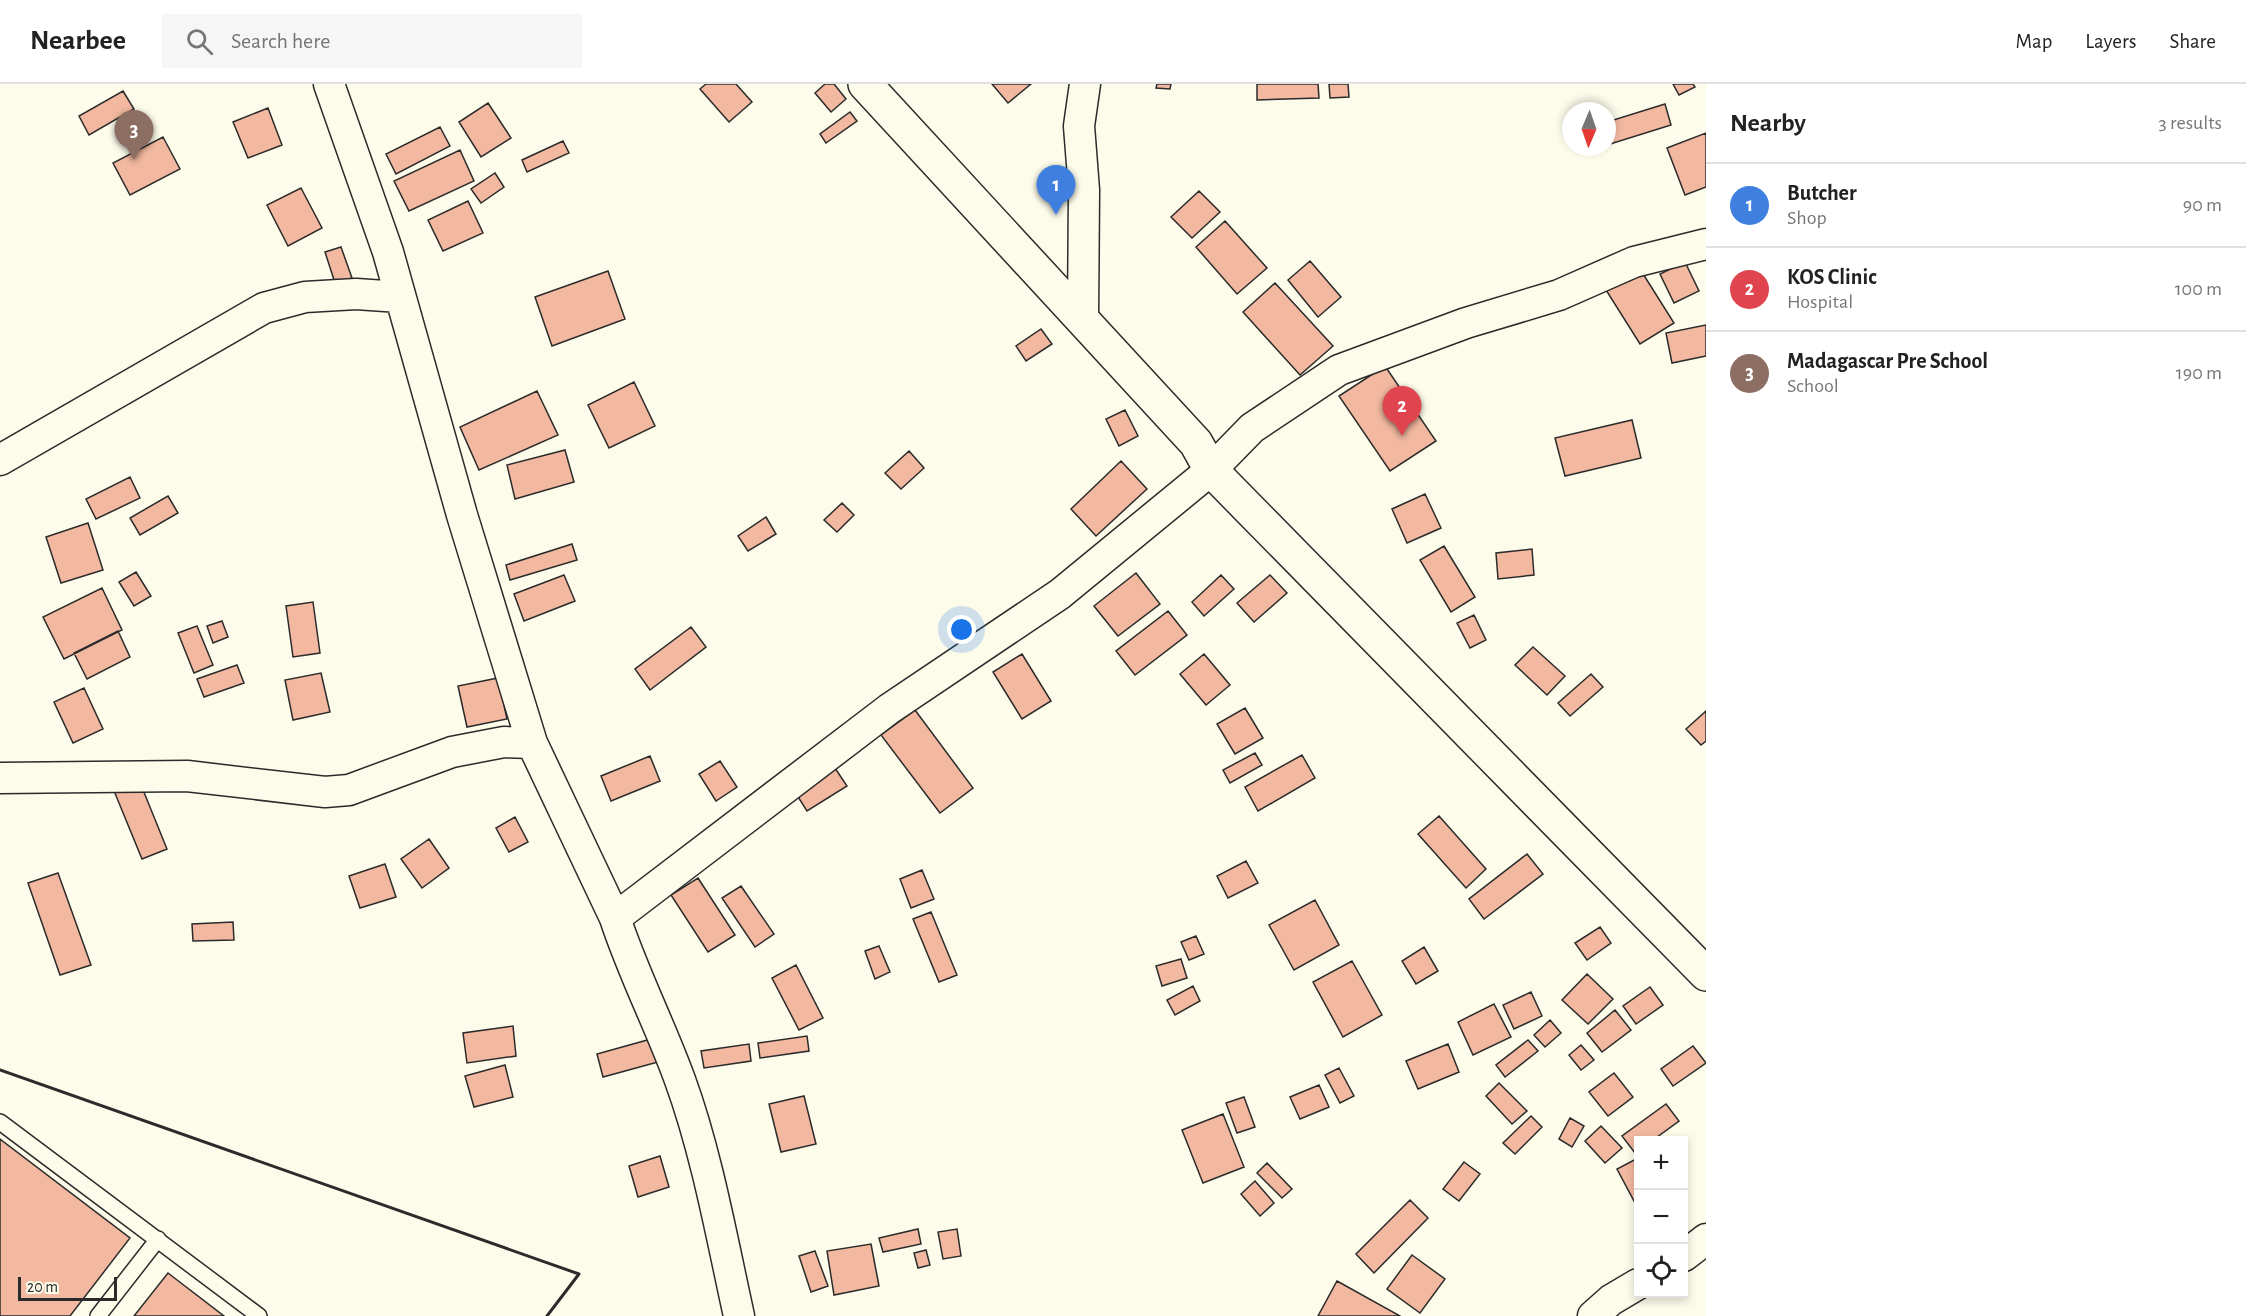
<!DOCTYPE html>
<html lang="en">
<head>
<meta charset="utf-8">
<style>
  :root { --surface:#fff; --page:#f6f6f6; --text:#222; --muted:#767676; --line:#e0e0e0; --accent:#d93025 }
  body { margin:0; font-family:"Alegreya Sans",sans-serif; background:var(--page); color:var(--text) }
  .controls { position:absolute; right:18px; bottom:18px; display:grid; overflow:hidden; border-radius:0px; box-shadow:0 3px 9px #0003 }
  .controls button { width:54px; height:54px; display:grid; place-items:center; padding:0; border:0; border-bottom:2px solid var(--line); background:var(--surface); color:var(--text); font:30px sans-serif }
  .compass { position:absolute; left:1562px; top:18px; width:54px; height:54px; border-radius:50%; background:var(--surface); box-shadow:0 3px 9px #0003; rotate:182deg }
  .scale { position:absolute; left:18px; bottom:15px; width:99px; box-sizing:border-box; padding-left:6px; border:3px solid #2b2b2b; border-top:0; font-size:16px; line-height:21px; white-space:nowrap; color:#2b2b2b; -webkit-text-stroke:4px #fdfbea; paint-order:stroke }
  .you { position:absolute; left:962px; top:546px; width:21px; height:21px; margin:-15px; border:4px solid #fff; border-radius:50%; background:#1a73e8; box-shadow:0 0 0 9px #1a73e833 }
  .badge { display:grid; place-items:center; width:39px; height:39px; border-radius:50%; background:var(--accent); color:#fff; font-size:20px; font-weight:700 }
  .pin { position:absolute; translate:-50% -50px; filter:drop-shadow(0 2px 3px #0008) }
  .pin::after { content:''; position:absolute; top:32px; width:21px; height:18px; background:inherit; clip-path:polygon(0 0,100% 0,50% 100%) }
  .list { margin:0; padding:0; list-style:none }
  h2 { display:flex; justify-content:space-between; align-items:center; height:78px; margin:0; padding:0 24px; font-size:26px }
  h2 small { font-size:20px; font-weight:400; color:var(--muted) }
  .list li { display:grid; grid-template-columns:39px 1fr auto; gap:18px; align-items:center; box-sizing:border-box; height:84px; padding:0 24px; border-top:2px solid var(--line) }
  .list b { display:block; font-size:22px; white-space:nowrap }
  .list p { margin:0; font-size:20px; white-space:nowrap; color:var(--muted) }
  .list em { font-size:20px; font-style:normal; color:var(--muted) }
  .icon { flex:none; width:33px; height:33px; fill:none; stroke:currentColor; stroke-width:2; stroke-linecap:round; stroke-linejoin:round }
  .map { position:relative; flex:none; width:1706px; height:1232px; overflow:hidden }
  header { display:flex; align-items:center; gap:36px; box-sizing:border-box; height:84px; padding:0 30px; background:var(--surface); border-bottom:2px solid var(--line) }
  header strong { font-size:28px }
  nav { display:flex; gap:33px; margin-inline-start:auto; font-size:21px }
  .search { width:420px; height:54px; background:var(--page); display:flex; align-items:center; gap:15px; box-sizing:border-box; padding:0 21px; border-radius:0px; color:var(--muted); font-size:22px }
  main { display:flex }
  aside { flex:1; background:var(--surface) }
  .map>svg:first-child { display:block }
  .building { fill:#f2b8a0; stroke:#2b2b2b; stroke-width:1.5 }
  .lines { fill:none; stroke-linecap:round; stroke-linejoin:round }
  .service-casing { stroke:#2b2b2b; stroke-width:18 }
  .minor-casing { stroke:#2b2b2b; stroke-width:33 }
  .tertiary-casing { stroke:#2b2b2b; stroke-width:36 }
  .service { stroke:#fdfbea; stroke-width:15 }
  .minor { stroke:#fdfbea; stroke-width:30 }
  .tertiary { stroke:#fdfbea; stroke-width:33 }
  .wall { stroke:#2b2b2b; stroke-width:3 }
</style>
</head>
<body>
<header>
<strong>Nearbee</strong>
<div class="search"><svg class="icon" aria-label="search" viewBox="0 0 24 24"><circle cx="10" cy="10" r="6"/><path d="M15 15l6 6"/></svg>Search here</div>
<nav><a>Map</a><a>Layers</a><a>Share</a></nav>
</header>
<main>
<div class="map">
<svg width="1706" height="1232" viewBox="0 0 1706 1232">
  <rect width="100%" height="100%" fill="#fdfbea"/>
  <path class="building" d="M706 0H736L752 18 729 38 700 5Z
    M825 0H834L846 15 831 28 815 9Z
    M992 0H1031L1008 19Z
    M1157 0H1171L1170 5 1156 4Z
    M1257 0H1318L1319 14 1257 16Z
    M1329 0H1348L1349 13 1330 14Z
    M1673 0H1693L1695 3 1679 11Z
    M123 7 134 25 89 51 79 32Z
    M488 19 511 54 481 73 459 38Z
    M1665 20 1671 41 1607 61V38Z
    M268 24 282 61 248 74 233 38Z
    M850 28 857 37 826 59 820 50Z
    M440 43 450 62 396 90 386 70Z
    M1706 49V103L1685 111 1667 64Z
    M163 53 180 85 130 111 113 79Z
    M563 57 569 69 527 88 522 76Z
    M460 66 474 97 409 127 394 97Z
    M495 89 504 103 481 119 471 105Z
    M301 104 322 144 288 162 267 121Z
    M1199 107 1220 128 1192 154 1171 133Z
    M468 117 483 149 443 167 428 136Z
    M1225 137 1267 184 1237 210 1196 163Z
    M341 163 352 194 335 199 325 168Z
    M1310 177 1341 213 1318 233 1288 196Z
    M1685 178 1699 207 1674 219 1660 190Z
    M1640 185 1674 239 1640 260 1606 206Z
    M608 187 625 235 552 262 535 213Z
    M1275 199 1333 262 1300 291 1243 228Z
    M1706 241V272L1672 279 1666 249Z
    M1041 245 1052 260 1026 277 1016 262Z
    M1385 282 1436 357 1390 387 1339 312Z
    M634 298 655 342 609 364 588 321Z
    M537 307 558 351 479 386 460 343Z
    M1125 326 1138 352 1119 362 1106 335Z
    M1632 336 1641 374 1565 392 1555 354Z
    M565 366 574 398 515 415 507 381Z
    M909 367 924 384 901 405 885 389Z
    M1121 377 1147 405 1096 452 1071 425Z
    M130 393 140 414 96 435 86 415Z
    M1425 410 1441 444 1407 459 1392 425Z
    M168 412 178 429 140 451 130 434Z
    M842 419 854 431 837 448 824 436Z
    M766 433 776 450 748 467 738 452Z
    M88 439 103 486 61 499 46 453Z
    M572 460 577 476 510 496 506 481Z
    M1444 462 1475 513 1451 528 1420 476Z
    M1532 465 1534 491 1498 495 1496 469Z
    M136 488 151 512 134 522 119 498Z
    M1136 489 1160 520 1118 552 1094 522Z
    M564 491 575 517 524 537 514 510Z
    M1221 491 1234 505 1204 532 1192 518Z
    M1270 491 1287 509 1254 538 1237 519Z
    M102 504 122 546 64 575 43 533Z
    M313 518 320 569 293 573 286 522Z
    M1168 527 1187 551 1135 591 1116 567Z
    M1474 531 1486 556 1470 564 1457 539Z
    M222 537 228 553 213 559 207 542Z
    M197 542 213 581 194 589 178 549Z
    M691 543 706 563 650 606 635 585Z
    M118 547 130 573 87 595 74 569Z
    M1533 563 1565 592 1547 611 1515 581Z
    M1022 570 1051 617 1022 635 993 588Z
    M1204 570 1230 601 1206 621 1180 590Z
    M237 581 244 599 204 613 197 595Z
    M321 589 330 628 293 636 285 596Z
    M1591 590 1603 603 1570 632 1558 619Z
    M498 594 507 635 467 643 458 602Z
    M84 604 103 645 73 659 54 618Z
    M1245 624 1263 654 1235 670 1217 640Z
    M915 626 973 704 940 729 881 651Z
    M1706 627V657L1701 661 1686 645Z
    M1255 669 1262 681 1230 699 1223 686Z
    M1302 671 1315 694 1258 727 1245 703Z
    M650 672 660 697 611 717 601 692Z
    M720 677 737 703 716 717 699 690Z
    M833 681 847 702 807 727 793 705Z
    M137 691 167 765 142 775 112 702Z
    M1439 732 1486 785 1466 804 1418 750Z
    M515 733 528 758 509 768 496 744Z
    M429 755 449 784 422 804 401 775Z
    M1527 770 1543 790 1484 835 1469 815Z
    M1246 777 1258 799 1228 814 1217 792Z
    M385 780 396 813 360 824 349 792Z
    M922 786 934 815 911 824 900 795Z
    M58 789 91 881 60 891 28 799Z
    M698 794 735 851 708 868 671 811Z
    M741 802 774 850 755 863 722 814Z
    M1315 816 1339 861 1294 886 1269 841Z
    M931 828 957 891 939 898 913 835Z
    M233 838 234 856 193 857 192 840Z
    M1600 843 1611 859 1587 876 1575 859Z
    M1196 852 1204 870 1189 876 1181 858Z
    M879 862 890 888 875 895 865 867Z
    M1424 863 1438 887 1416 900 1402 877Z
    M1181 875 1187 894 1162 902 1156 882Z
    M1352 877 1382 931 1343 953 1313 898Z
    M796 881 823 934 799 946 772 894Z
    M1587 890 1613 915 1588 940 1562 916Z
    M1193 902 1200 917 1175 931 1167 916Z
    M1650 903 1663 921 1636 940 1623 922Z
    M1531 908 1542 932 1514 945 1503 921Z
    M1494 920 1511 953 1473 971 1458 938Z
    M1615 926 1631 946 1602 968 1587 949Z
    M1550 936 1561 949 1545 963 1534 951Z
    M513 942 516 972 467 979 463 949Z
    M807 952 809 967 760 974 758 959Z
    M651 955 658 978 603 993 597 970Z
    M1528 956 1538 967 1505 993 1496 981Z
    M749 960 751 977 704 984 701 967Z
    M1448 960 1459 988 1418 1005 1406 977Z
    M1581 961 1594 976 1581 986 1569 971Z
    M1693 962 1706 979 1673 1002 1661 985Z
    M505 981 513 1013 474 1023 465 992Z
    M1339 984 1354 1012 1340 1019 1325 991Z
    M1614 989 1633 1013 1608 1032 1589 1008Z
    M1499 999 1527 1027 1512 1040 1486 1012Z
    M1319 1001 1329 1023 1300 1035 1290 1013Z
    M804 1012 816 1060 781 1068 769 1020Z
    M1244 1013 1255 1043 1237 1049 1226 1019Z
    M1666 1020 1679 1037 1653 1056H1638V1067L1635 1069 1622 1052Z
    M1223 1030 1244 1083 1203 1099 1182 1046Z
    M1531 1032 1542 1043 1515 1070 1503 1059Z
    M1570 1034 1584 1042 1572 1063 1559 1055Z
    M1601 1042 1622 1064 1605 1079 1585 1057Z
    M0 1055 130 1154 70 1232H0Z
    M660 1072 669 1103 638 1113 629 1082Z
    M1638 1074V1115L1634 1117 1617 1085Z
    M1464 1078 1480 1090 1459 1117 1443 1105Z
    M1267 1079 1292 1105 1282 1114 1257 1089Z
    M1255 1097 1274 1119 1260 1132 1241 1110Z
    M1410 1116 1428 1134 1374 1189 1356 1170Z
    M918 1145 921 1160 883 1168 879 1154Z
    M957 1145 961 1172 943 1175 938 1148Z
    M871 1160 879 1202 834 1211 827 1167Z
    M926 1166 930 1181 918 1184 914 1169Z
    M815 1167 828 1202 811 1208 799 1172Z
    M1412 1171 1445 1195 1420 1229 1387 1205Z
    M168 1189 224 1232H134Z
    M1337 1197 1400 1232H1318Z"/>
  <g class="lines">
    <defs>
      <path id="service" d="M0 1038 259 1232
        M98 1232 158 1155"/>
      <path id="minor" d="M329 0 388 168 462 431 532 659 615 834
        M1083 236 1084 106 1079 42 1085 0
        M0 376 264 224 305 213 356 210 400 213
        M0 694 187 692 325 708 349 706 452 668 504 658 532 659
        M1684 1172 1706 1155
        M739 1232C722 1155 707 1070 680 996 660 941 633 889 615 834L889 625 1060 510 1211 386 1252 344 1339 286 1466 239 1559 211 1634 178 1706 160
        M1593 1232 1611 1216 1638 1200"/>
      <path id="tertiary" d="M865 0 1196 359 1211 386 1706 890"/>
    </defs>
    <use href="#service" class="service-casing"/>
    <use href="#minor" class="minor-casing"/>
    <use href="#tertiary" class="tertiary-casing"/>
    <use href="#service" class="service"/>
    <use href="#minor" class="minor"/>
    <use href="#tertiary" class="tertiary"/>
    <path class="wall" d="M0 986 579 1190 547 1232"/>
  </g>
</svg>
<div class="controls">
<button>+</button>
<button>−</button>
<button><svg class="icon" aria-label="locate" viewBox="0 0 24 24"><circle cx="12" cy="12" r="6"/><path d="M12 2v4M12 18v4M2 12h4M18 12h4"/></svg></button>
</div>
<svg class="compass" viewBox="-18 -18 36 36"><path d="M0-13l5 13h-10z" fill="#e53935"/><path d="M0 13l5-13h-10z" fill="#767676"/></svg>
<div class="scale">20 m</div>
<div class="you"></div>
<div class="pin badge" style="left:1056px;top:131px;background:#3f7fe0">1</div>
<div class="pin badge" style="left:1402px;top:352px;background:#e0444e">2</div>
<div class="pin badge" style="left:134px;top:76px;background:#8d6e63">3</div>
</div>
<aside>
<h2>Nearby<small>3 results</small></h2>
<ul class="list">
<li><span class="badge" style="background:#3f7fe0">1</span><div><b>Butcher</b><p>Shop</p></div><em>90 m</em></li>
<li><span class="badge" style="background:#e0444e">2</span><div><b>KOS Clinic</b><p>Hospital</p></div><em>100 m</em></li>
<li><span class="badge" style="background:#8d6e63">3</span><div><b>Madagascar Pre School</b><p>School</p></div><em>190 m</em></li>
</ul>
</aside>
</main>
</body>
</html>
